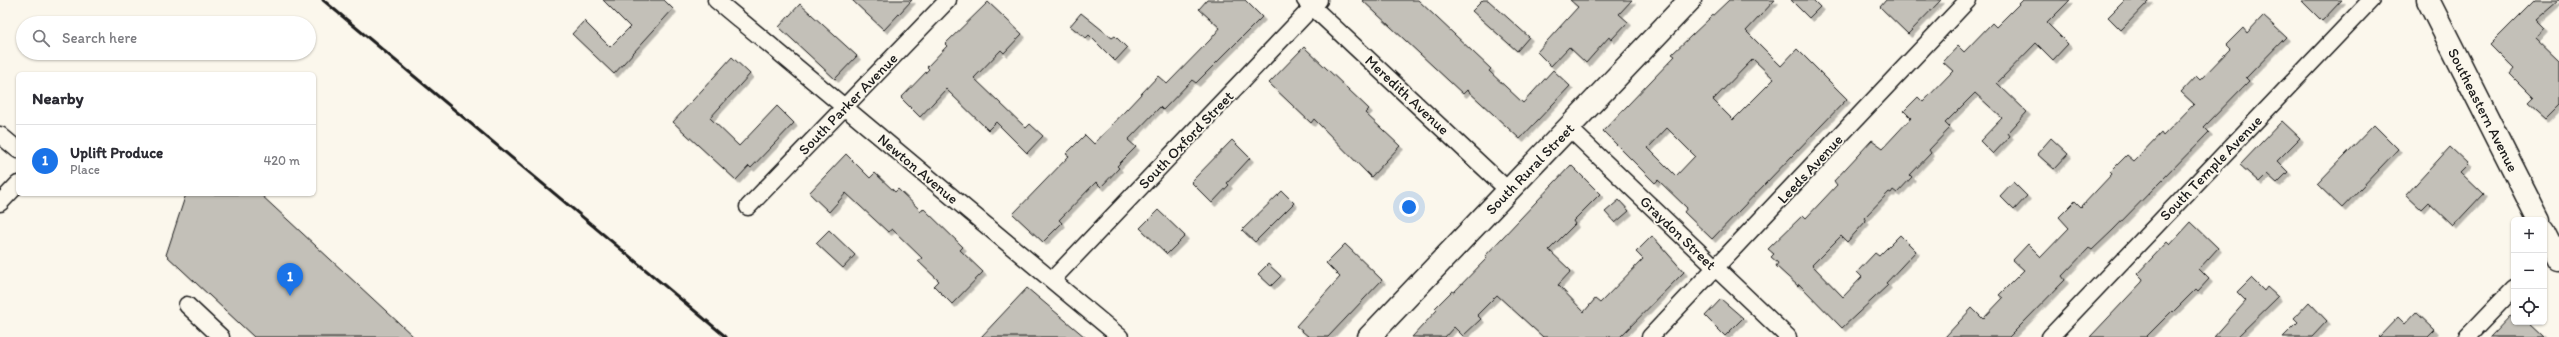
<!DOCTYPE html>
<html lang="en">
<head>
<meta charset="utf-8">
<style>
  :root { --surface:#fff; --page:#f7f7f7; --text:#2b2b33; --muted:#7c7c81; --line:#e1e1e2; --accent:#1a73e8 }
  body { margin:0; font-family:Itim,sans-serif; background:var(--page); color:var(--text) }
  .controls { position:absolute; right:12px; bottom:12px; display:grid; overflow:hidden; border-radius:6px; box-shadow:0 1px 3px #0004 }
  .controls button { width:36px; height:36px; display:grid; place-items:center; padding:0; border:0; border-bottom:1px solid var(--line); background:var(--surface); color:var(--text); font:20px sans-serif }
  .you { position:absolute; left:1409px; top:207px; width:14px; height:14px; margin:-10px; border:3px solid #fff; border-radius:50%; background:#1a73e8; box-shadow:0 0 0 6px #1a73e833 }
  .badge { display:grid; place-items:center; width:26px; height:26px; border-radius:50%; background:var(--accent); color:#fff; font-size:13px; font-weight:700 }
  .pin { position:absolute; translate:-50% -33px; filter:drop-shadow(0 1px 2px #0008) }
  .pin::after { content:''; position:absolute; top:21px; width:14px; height:12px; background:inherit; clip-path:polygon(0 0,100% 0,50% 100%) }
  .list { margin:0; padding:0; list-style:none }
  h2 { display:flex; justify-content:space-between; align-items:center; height:52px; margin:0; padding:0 16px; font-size:17px }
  h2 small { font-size:13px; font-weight:400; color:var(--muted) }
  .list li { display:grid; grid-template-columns:26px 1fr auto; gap:12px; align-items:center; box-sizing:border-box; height:72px; padding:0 16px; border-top:1px solid var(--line) }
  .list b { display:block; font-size:15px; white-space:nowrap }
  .list p { margin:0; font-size:13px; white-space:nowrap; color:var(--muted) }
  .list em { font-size:13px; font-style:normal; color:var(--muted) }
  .icon { flex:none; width:22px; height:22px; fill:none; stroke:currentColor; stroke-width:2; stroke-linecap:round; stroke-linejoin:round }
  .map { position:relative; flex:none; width:2559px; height:337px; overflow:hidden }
  .search { position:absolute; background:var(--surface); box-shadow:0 1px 3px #0004; left:16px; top:16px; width:300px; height:44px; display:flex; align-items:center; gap:10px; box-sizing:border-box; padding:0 14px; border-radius:22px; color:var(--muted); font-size:15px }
  .panel { position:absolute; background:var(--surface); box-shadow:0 1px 3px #0004; left:16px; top:72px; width:300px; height:124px; border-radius:6px }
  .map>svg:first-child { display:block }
  .building { fill:#c3c0b8; stroke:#1c1c1c; fill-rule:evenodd; filter:url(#shadow) }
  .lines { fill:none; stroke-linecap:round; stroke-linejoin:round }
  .street-casing { stroke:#1c1c1c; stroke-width:19 }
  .secondary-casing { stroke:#1c1c1c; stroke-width:25 }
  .primary-casing { stroke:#1c1c1c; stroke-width:25 }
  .street { stroke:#fbf7ec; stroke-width:16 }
  .secondary { stroke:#fbf7ec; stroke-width:22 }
  .primary { stroke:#fbf7ec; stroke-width:22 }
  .rail { stroke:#1c1c1c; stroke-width:3 }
  .labels { text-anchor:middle; stroke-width:3.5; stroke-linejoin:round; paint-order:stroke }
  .street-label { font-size:15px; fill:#1c1c1c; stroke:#fbf7ec }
</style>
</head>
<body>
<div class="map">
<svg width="2559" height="337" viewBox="0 0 2559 337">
  <defs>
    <filter id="shadow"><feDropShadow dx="3.5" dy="3.5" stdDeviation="0" flood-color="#0004"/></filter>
  </defs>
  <rect width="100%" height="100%" fill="#fbf7ec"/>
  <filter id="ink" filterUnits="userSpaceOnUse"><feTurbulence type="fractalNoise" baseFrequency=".025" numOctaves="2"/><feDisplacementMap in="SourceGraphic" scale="8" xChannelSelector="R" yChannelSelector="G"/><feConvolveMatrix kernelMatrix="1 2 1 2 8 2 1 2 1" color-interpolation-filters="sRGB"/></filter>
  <g filter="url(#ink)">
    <path class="building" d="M603 0H664L673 9 614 74 572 34 584 21 610 47 630 27Z
      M852 0H912L884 30Z
      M1207 0H1245L1262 17 1196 83 1192 80 1163 110 1160 107 1128 140 1136 147 1117 166 1119 168 1101 187 1096 182 1059 220 1062 223 1043 242 1013 214 1069 156 1066 154 1085 135 1094 144 1158 76 1167 84 1210 40 1220 28 1199 9Z
      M1362 0H1418L1491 69 1489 71 1523 103 1553 70 1570 86 1520 139 1467 90 1463 94Z
      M1483 0H1488L1529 37 1517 51 1472 11Z
      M1570 0H1632L1619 14 1628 22 1611 40 1609 37 1586 63 1569 47 1551 66 1537 52 1578 7Z
      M1729 0H1775L1746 31 1781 66 1797 49 1847 99 1712 239 1684 212 1687 208 1658 180 1655 183 1603 131 1675 56 1672 54ZM1753 59 1774 79 1733 120 1713 100ZM1667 128 1695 156 1676 176 1648 148Z
      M1791 0H1813L1820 7 1809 18Z
      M1886 0H1941L1908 34 1880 7Z
      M2023 0H2070L2047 23 2068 44 2053 60 2036 43 1997 83 2027 112 2008 133 2010 136 1993 154 1980 141 2002 118 1975 93 1945 123 1950 128 1929 150 1931 153 1910 175 1912 177 1897 193 1893 190 1891 193 1889 192 1864 218 1866 221 1847 242 1841 236 1812 265 1843 297 1862 277 1857 272 1875 253 1879 256 1900 235 1916 251 1886 283 1888 285 1842 328 1799 284 1798 286 1776 266 1778 263 1771 257 1774 254 1768 249 1803 215 1806 218 1837 185 1834 181 1872 140 1883 148 1911 118 1904 111 1918 97 1923 102 1953 71 1943 62 1958 46 1964 52 1992 23 1996 27Z
      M2125 0H2150L2121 30 2108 17Z
      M2301 0H2342L2322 21Z
      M2535 0H2559L2536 20 2544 28 2535 38 2559 61V105L2546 118 2529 103 2534 98 2510 74 2514 69 2490 45Z
      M988 2 1022 34 1004 53 1001 50 974 78 1026 128 1030 124 1043 136 1027 153 996 122 988 130 946 89 920 117 901 98 929 69 927 67 947 46 945 44Z
      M800 4 857 56 835 79 779 27Z
      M1081 13 1112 38 1115 36 1127 48 1115 61 1089 35 1086 38 1070 26Z
      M2263 16 2286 37 2246 78 2249 81 2204 127 2209 132 2113 230 2092 250 2089 248 2062 276 2065 280 2022 324 2009 337H1945L1972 308 1983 319 2003 298 1999 295 2024 270 2013 260 2028 244 2041 257 2069 228 2059 217 2075 201 2081 207 2112 174 2110 172 2127 155 2134 161 2161 133 2163 136 2194 104 2181 92 2196 76 2200 80 2230 49 2226 45 2243 28 2247 33Z
      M1304 47 1369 109 1365 113 1400 146 1371 177 1314 119 1311 123 1269 83Z
      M732 57 750 74 710 118 739 146 777 106 794 123 751 168 749 166 736 180 673 122Z
      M2282 121 2300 138 2277 161 2288 172 2277 183 2267 174 2259 182 2240 165Z
      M2374 125 2398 149 2342 208 2317 184Z
      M2051 138 2068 154 2054 169 2037 154Z
      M1232 140 1250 158 1227 183 1229 185 1212 203 1191 182Z
      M2450 147 2468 164 2460 172 2483 194 2453 226 2428 202 2421 209 2406 195Z
      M846 154 870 178 875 173 895 192 898 189 921 211 923 208 963 247 960 250 983 272 952 304 934 286 939 281 918 261 922 258 892 229 888 232 846 193 829 212 809 193Z
      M1571 165 1600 194 1573 221 1575 224 1549 250 1571 271 1558 285 1584 312 1595 299 1600 303 1643 259 1636 252 1652 236 1684 272 1620 337H1543L1497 295 1477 315 1481 319 1463 336 1454 327 1445 337H1412L1437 310 1435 308 1452 291 1454 292 1487 258 1485 256Z
      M2013 182 2027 196 2014 210 2000 196Z
      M1282 191 1294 203 1255 242 1242 230Z
      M186 194H260L414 337H254L166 255Z
      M1619 200 1629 211 1615 223 1605 212Z
      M1158 210 1185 236 1167 254 1140 228Z
      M2191 222 2218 248 2199 269 2209 279 2198 291 2196 289 2173 312 2172 311 2146 337H2090L2142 282 2143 280 2137 274 2167 242 2170 245Z
      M829 230 855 255 843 268 816 243Z
      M1345 244 1382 280 1328 337H1309L1296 326 1340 277 1326 263Z
      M1268 264 1281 276 1271 286 1258 274Z
      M2251 278 2264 291 2267 287 2278 297 2237 337H2214L2246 301 2237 292Z
      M1027 288 1085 337H981Z
      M1721 299 1743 318 1725 336 1705 316Z
      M2309 302 2327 321 2312 337H2283L2298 322 2294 318Z
      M2416 312 2435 330 2428 337H2379L2398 317 2405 324Z
      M2514 312V322H2527L2543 337H2490Z"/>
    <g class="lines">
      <defs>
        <path id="street" d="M716 0 1120 337
          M1305 0 1509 191
          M1569 128 1788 337
          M0 135 18 150
          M0 203 18 184
          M748 207 948 0
          M1052 280 1319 0
          M187 305 221 337
          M1650 337 1968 0
          M2050 337 2371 0
          M2467 337 2514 288"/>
        <path id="secondary" d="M1369 337 1690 0"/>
        <path id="primary" d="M2428 0 2539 220
          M2544 230 2559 260"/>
      </defs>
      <use href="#street" class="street-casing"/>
      <use href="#secondary" class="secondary-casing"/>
      <use href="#primary" class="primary-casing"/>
      <use href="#street" class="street"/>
      <use href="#secondary" class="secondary"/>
      <use href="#primary" class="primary"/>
      <path class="rail" d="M323 0 726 337"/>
    </g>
  </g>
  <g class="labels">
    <g class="street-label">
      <text transform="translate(1407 95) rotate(43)" y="5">Meredith Avenue</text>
      <text transform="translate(848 104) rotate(-46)" y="5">South Parker Avenue</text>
      <text transform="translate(2483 110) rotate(63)" y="5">Southeastern Avenue</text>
      <text transform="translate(1186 140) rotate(-46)" y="5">South Oxford Street</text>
      <text transform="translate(2211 168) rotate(-46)" y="5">South Temple Avenue</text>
      <text transform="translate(918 169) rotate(40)" y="5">Newton Avenue</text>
      <text transform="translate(1530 169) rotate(-46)" y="5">South Rural Street</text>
      <text transform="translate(1810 169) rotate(-47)" y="5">Leeds Avenue</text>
      <text transform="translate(1678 233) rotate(44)" y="5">Graydon Street</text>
    </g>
  </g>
</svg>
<div class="controls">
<button>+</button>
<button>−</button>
<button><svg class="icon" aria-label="locate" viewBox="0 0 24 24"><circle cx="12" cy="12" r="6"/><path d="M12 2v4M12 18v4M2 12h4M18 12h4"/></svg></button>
</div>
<div class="you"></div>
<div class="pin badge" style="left:290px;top:296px">1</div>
<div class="search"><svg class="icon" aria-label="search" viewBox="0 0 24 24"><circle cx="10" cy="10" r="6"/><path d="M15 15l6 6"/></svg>Search here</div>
<section class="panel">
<h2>Nearby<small></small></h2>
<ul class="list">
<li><span class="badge">1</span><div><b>Uplift Produce</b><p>Place</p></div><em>420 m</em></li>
</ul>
</section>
</div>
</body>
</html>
